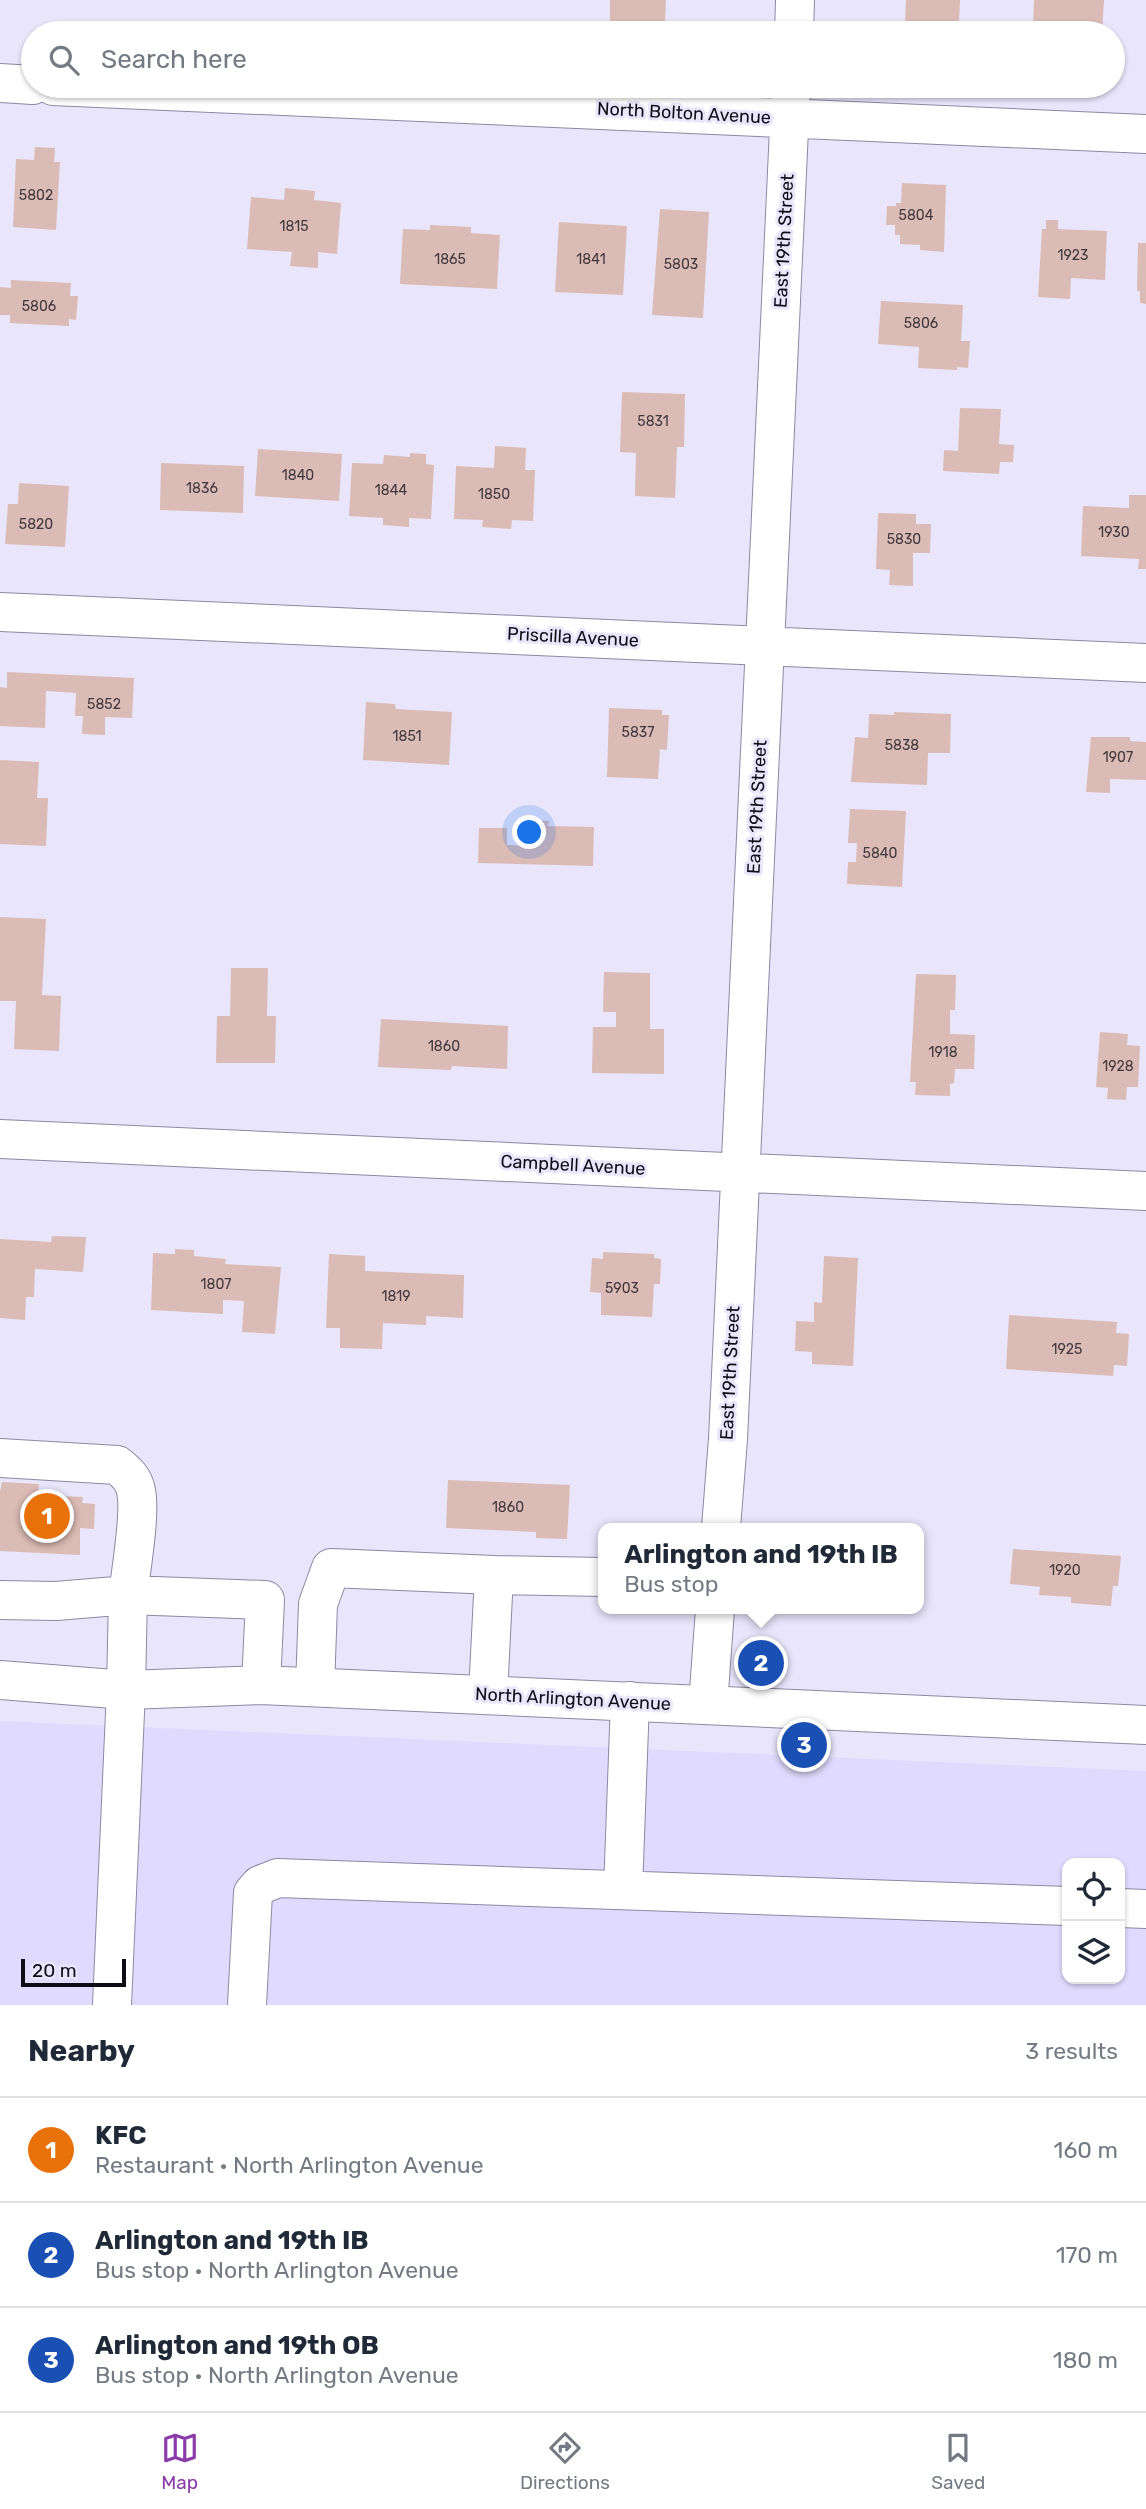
<!DOCTYPE html>
<html lang="en">
<head>
<meta charset="utf-8">
<style>
  :root { --surface:#fff; --page:#f2f2f3; --text:#1f2937; --muted:#747a83; --line:#e0e1e3; --accent:#8b3aa9 }
  body { margin:0; font-family:Rubik,sans-serif; background:var(--page); color:var(--text) }
  .controls { position:absolute; right:21px; bottom:21px; display:grid; overflow:hidden; border-radius:14px; box-shadow:0 2px 5px #0004 }
  .controls button { width:63px; height:63px; display:grid; place-items:center; padding:0; border:0; border-bottom:2px solid var(--line); background:var(--surface); color:var(--text); font:35px sans-serif }
  .scale { position:absolute; left:21px; bottom:18px; width:105px; box-sizing:border-box; padding-left:7px; border:4px solid #0e0d16; border-top:0; font-size:19px; line-height:24px; white-space:nowrap; color:#0e0d16; -webkit-text-stroke:5px #e9e6fc; paint-order:stroke }
  .you { position:absolute; left:530px; top:833px; width:24px; height:24px; margin:-18px; border:5px solid #fff; border-radius:50%; background:#1a73e8; box-shadow:0 0 0 10px #1a73e833 }
  .badge { display:grid; place-items:center; width:46px; height:46px; border-radius:50%; background:var(--accent); color:#fff; font-size:23px; font-weight:700 }
  .pin { position:absolute; translate:-50% -50%; border:4px solid #fff; box-shadow:0 2px 7px #0006 }
  .popup { position:absolute; left:598px; top:1523px; width:326px; height:91px; box-sizing:border-box; display:grid; place-content:center; border-radius:14px; background:var(--surface); filter:drop-shadow(0 2px 5px #0005); font-size:23px; white-space:nowrap; color:var(--muted) }
  .popup b { font-size:26px; color:var(--text) }
  .popup::after { content:''; position:absolute; left:50%; top:100%; margin-left:-14px; border:14px solid transparent; border-top-color:var(--surface) }
  .list { margin:0; padding:0; list-style:none }
  h2 { display:flex; justify-content:space-between; align-items:center; height:91px; margin:0; padding:0 28px; font-size:30px }
  h2 small { font-size:23px; font-weight:400; color:var(--muted) }
  .list li { display:grid; grid-template-columns:46px 1fr auto; gap:21px; align-items:center; box-sizing:border-box; height:105px; padding:0 28px; border-top:2px solid var(--line) }
  .list b { display:block; font-size:26px; white-space:nowrap }
  .list p { margin:0; font-size:23px; white-space:nowrap; color:var(--muted) }
  .list em { font-size:23px; font-style:normal; color:var(--muted) }
  .icon { flex:none; width:38px; height:38px; fill:none; stroke:currentColor; stroke-width:2; stroke-linecap:round; stroke-linejoin:round }
  .map { position:relative; flex:none; width:1146px; height:2005px; overflow:hidden }
  .search { position:absolute; background:var(--surface); box-shadow:0 2px 5px #0004; left:21px; right:21px; top:21px; height:77px; display:flex; align-items:center; gap:18px; box-sizing:border-box; padding:0 24px; border-radius:38px; color:var(--muted); font-size:26px }
  .sheet { height:406px; background:var(--surface) }
  nav { display:flex; justify-content:space-around; align-items:center; box-sizing:border-box; height:98px; border-top:2px solid var(--line); background:var(--surface); font-size:19px; color:var(--muted) }
  nav a { display:grid; justify-items:center; gap:4px }
  nav .on { color:var(--accent) }
  .map>svg:first-child { display:block }
  .built { fill:#e0dbfe; fill-rule:evenodd }
  .building { fill:#dbbbb5 }
  .lines { fill:none; stroke-linecap:round; stroke-linejoin:round }
  .minor-casing { stroke:#8c88a2; stroke-width:40 }
  .major-casing { stroke:#8c88a2; stroke-width:40 }
  .minor { stroke:#fff; stroke-width:38 }
  .major { stroke:#fff; stroke-width:38 }
  .labels { text-anchor:middle; stroke-width:6; stroke-linejoin:round; paint-order:stroke }
  .number-label { font-size:14px; fill:#41383e }
  .street-label { font-size:18px; fill:#0e0d16; stroke:#e9e6fc }
</style>
</head>
<body>
<div class="map">
<svg width="1146" height="2005" viewBox="0 0 1146 2005">
  <rect width="100%" height="100%" fill="#e9e6fc"/>
  <path class="built" d="M0 1721 1146 1771V2005H0ZM1067 1863H1120V1979H1067Z"/>
  <path class="building" d="M610 0H666L665 23 610 21Z
    M906 0H960L959 23 905 21Z
    M1034 0H1104L1102 33 1033 30Z
    M35 147 55 148 54 162H60L56 230 13 227 16 159 34 160Z
    M902 183 946 185 944 252 920 250V245L900 244V235H895V225H886L887 206H896V203H901Z
    M285 188 315 191 314 200 341 203 337 254 318 252V268L290 266 292 252 247 249 251 197 284 200Z
    M660 209 709 212 703 318 652 315Z
    M1046 220H1058V229L1107 231 1105 280 1071 278 1070 299 1038 297 1042 229H1046Z
    M559 222 627 226 623 295 555 292Z
    M430 225 471 227V233L500 235 497 289 400 284 403 229 430 230Z
    M1138 243H1146V304L1140 303V291H1137Z
    M11 280 71 283 70 296H78L76 320 69 319V326L10 323V315H0V287L11 288Z
    M881 301 963 305 961 341H970L968 368 957 367V370L918 368 919 347 878 344Z
    M622 392 685 394 684 447H677L675 498 635 496 636 453 620 452Z
    M960 408 1001 409 999 444 1014 445 1013 462H1000L999 474 943 471 944 450 958 451Z
    M495 446 526 448 525 470H535L533 521 512 520 511 529 482 527 483 520 454 519 456 466 494 468Z
    M258 449 342 454 339 501 255 496Z
    M410 453 426 454V464L434 465 431 519 409 518V527L383 525V518L349 516 352 463 383 464 384 455 410 457Z
    M161 463 244 466 243 513 160 510Z
    M19 483 69 486 65 547 5 544 8 504H18Z
    M1129 495H1146V569H1138L1139 559 1081 556 1083 506 1129 508Z
    M878 513 916 514V524H931L930 553H913V586L889 585 890 570 876 569Z
    M7 672 134 678 132 718 105 717V735L82 734 83 716H75L76 693 46 691 45 728 0 726V687L7 688Z
    M366 702 395 704 396 709 452 712 449 765 363 760Z
    M609 708 662 710V715H669L667 750 660 749 658 779 607 777Z
    M894 712 951 714 950 753H928L927 785 851 782 855 737 868 738 869 714 894 715Z
    M1091 737H1130V741L1146 742V780L1110 779V793L1086 792Z
    M0 760 39 762 37 798H48L46 846 0 844Z
    M850 809 906 811 902 887 847 884 848 862H856L857 843H848Z
    M532 820 549 821 548 826 594 827 593 866 478 863 479 828H507V845L531 846Z
    M0 917 46 919 42 995 61 996 59 1051 14 1049 16 1001H0Z
    M231 968H268L267 1016H276L275 1063H216L217 1016H230Z
    M604 972 650 973V1029H664V1074L592 1073 593 1027H616V1012H603Z
    M916 974 956 975 955 1010H950V1034L975 1035 974 1069H955L954 1083 950 1084V1096L915 1095 916 1082H910Z
    M381 1019 508 1026 507 1069 452 1066 451 1070 378 1067Z
    M1100 1032 1128 1034 1127 1045 1140 1046 1138 1087H1127L1126 1100 1107 1099 1108 1088 1096 1087Z
    M52 1236 86 1237 83 1272 35 1269 34 1297H26L25 1320 0 1318V1239L51 1242Z
    M175 1249 194 1250V1256L226 1259 225 1264 281 1267 275 1334 242 1332 244 1301 223 1300V1314L151 1310 153 1253 175 1254Z
    M603 1252 654 1254V1258L661 1259 660 1284H654L652 1317 601 1315V1293L590 1292 592 1258 603 1259Z
    M329 1254 365 1256V1271L464 1275 463 1318 426 1316V1325L383 1323 382 1349 340 1348V1328H326Z
    M824 1256 858 1258 853 1366 812 1364V1352L795 1351 796 1321 814 1322V1302L822 1303Z
    M1009 1315 1117 1322 1116 1333 1129 1334 1127 1366 1114 1365 1113 1376 1006 1369Z
    M448 1480 570 1485 567 1539 536 1538V1532L446 1528Z
    M2 1482 39 1484 38 1495 83 1497 82 1503 95 1504 94 1529 80 1528V1555L0 1551V1492Z
    M1013 1549 1121 1556 1118 1586H1113L1111 1606 1071 1603V1597L1039 1595 1040 1587 1010 1584Z"/>
  <g class="lines">
    <defs>
      <path id="minor" d="M794 33 795 0
        M0 83 33 85
        M53 86 1146 134
        M0 612 1146 663
        M0 1139 1146 1191
        M0 1458 117 1465C126 1472 134 1479 136 1491 141 1513 131 1570 128 1595L56 1601 0 1600
        M721 1528 728 1439 791 86
        M315 1687 318 1604 331 1568 494 1575
        M488 1695 494 1575 604 1577
        M708 1705 715 1609
        M623 1890 630 1701
        M1120 1908 1146 1909
        M112 2005 126 1690 128 1595 265 1600 261 1685
        M247 2005 253 1893 260 1885 278 1878 1067 1906"/>
      <path id="major" d="M0 1680 126 1690 261 1685 1146 1725"/>
    </defs>
    <use href="#minor" class="minor-casing"/>
    <use href="#major" class="major-casing"/>
    <use href="#minor" class="minor"/>
    <use href="#major" class="major"/>
  </g>
  <g class="labels">
    <g class="number-label">
      <text x="36" y="200">5802</text>
      <text x="916" y="220">5804</text>
      <text x="294" y="231">1815</text>
      <text x="1073" y="260">1923</text>
      <text x="450" y="264">1865</text>
      <text x="591" y="264">1841</text>
      <text x="681" y="269">5803</text>
      <text x="39" y="311">5806</text>
      <text x="921" y="328">5806</text>
      <text x="653" y="426">5831</text>
      <text x="298" y="480">1840</text>
      <text x="202" y="493">1836</text>
      <text x="391" y="495">1844</text>
      <text x="494" y="499">1850</text>
      <text x="36" y="529">5820</text>
      <text x="1114" y="537">1930</text>
      <text x="904" y="544">5830</text>
      <text x="104" y="709">5852</text>
      <text x="638" y="737">5837</text>
      <text x="407" y="741">1851</text>
      <text x="902" y="750">5838</text>
      <text x="1118" y="762">1907</text>
      <text x="880" y="858">5840</text>
      <text x="444" y="1051">1860</text>
      <text x="943" y="1057">1918</text>
      <text x="1118" y="1071">1928</text>
      <text x="216" y="1289">1807</text>
      <text x="622" y="1293">5903</text>
      <text x="396" y="1301">1819</text>
      <text x="1067" y="1354">1925</text>
      <text x="508" y="1512">1860</text>
      <text x="1065" y="1575">1920</text>
    </g>
    <g class="street-label">
      <text transform="translate(684 113) rotate(3)" y="6">North Bolton Avenue</text>
      <text transform="translate(784 241) rotate(-87)" y="6">East 19th Street</text>
      <text transform="translate(573 637) rotate(3)" y="6">Priscilla Avenue</text>
      <text transform="translate(757 807) rotate(-87)" y="6">East 19th Street</text>
      <text transform="translate(573 1165) rotate(3)" y="6">Campbell Avenue</text>
      <text transform="translate(730 1373) rotate(-87)" y="6">East 19th Street</text>
      <text transform="translate(573 1699) rotate(3)" y="6">North Arlington Avenue</text>
    </g>
  </g>
</svg>
<div class="controls">
<button><svg class="icon" aria-label="locate" viewBox="0 0 24 24"><circle cx="12" cy="12" r="6"/><path d="M12 2v4M12 18v4M2 12h4M18 12h4"/></svg></button>
<button><svg class="icon" aria-label="layers" viewBox="0 0 24 24"><path d="M12 4l9 5-9 5-9-5zM3 14l9 5 9-5"/></svg></button>
</div>
<div class="scale">20 m</div>
<div class="you"></div>
<div class="pin badge" style="left:47px;top:1516px;background:#e8710a">1</div>
<div class="pin badge" style="left:761px;top:1663px;background:#1a4fb4">2</div>
<div class="popup"><b>Arlington and 19th IB</b>Bus stop</div>
<div class="pin badge" style="left:804px;top:1745px;background:#1a4fb4">3</div>
<div class="search"><svg class="icon" aria-label="search" viewBox="0 0 24 24"><circle cx="10" cy="10" r="6"/><path d="M15 15l6 6"/></svg>Search here</div>
</div>
<section class="sheet">
<h2>Nearby<small>3 results</small></h2>
<ul class="list">
<li><span class="badge" style="background:#e8710a">1</span><div><b>KFC</b><p>Restaurant · North Arlington Avenue</p></div><em>160 m</em></li>
<li><span class="badge" style="background:#1a4fb4">2</span><div><b>Arlington and 19th IB</b><p>Bus stop · North Arlington Avenue</p></div><em>170 m</em></li>
<li><span class="badge" style="background:#1a4fb4">3</span><div><b>Arlington and 19th OB</b><p>Bus stop · North Arlington Avenue</p></div><em>180 m</em></li>
</ul>
</section>
<nav>
<a class="on"><svg class="icon" aria-label="map" viewBox="0 0 24 24"><path d="M3 6l6-2 6 2 6-2v14l-6 2-6-2-6 2zM9 4v14M15 6v14"/></svg>Map</a>
<a><svg class="icon" aria-label="directions" viewBox="0 0 24 24"><path d="M12 3l9 9-9 9-9-9zM9 14v-3h6M13 9l2 2-2 2"/></svg>Directions</a>
<a><svg class="icon" aria-label="saved" viewBox="0 0 24 24"><path d="M7 4h10v16l-5-4-5 4z"/></svg>Saved</a>
</nav>
</body>
</html>
